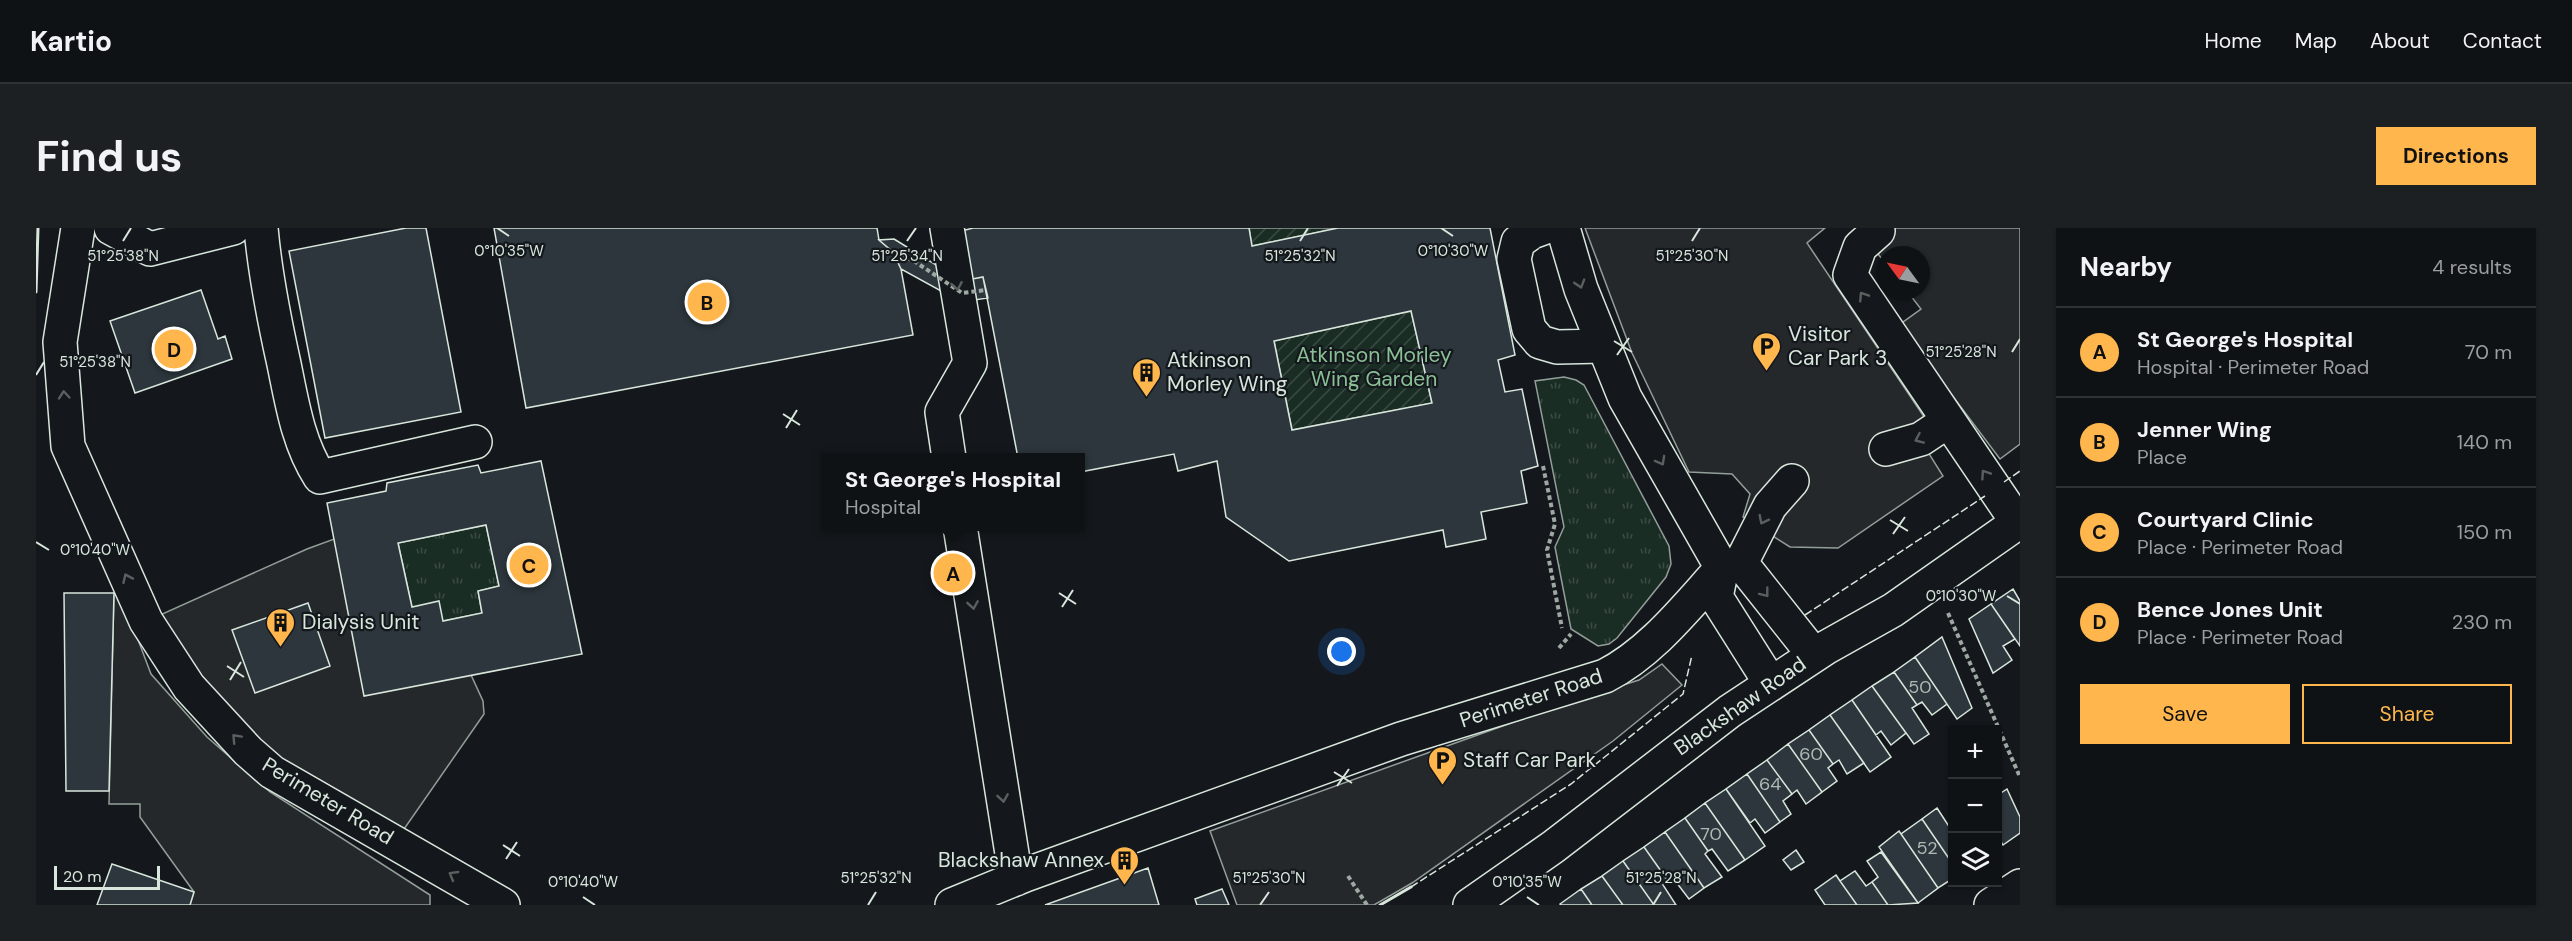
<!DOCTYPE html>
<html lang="en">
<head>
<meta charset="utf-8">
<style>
  :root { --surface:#0f1215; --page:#1d2022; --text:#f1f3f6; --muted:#9b9ea0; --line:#2f3234; --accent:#ffb74d }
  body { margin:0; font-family:"DM Sans",sans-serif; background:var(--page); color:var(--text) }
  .controls { position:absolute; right:18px; bottom:18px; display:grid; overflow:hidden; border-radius:0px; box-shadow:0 2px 4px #0004 }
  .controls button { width:54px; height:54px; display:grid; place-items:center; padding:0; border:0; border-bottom:2px solid var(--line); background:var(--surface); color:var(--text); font:30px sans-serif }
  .compass { position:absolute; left:1840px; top:18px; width:54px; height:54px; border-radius:50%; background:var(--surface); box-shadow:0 2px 4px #0004; rotate:303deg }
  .scale { position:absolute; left:18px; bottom:15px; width:106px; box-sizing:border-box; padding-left:6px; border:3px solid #d8e6dc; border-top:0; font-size:16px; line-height:21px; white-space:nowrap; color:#d8e6dc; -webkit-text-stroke:4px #14181c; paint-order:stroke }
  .you { position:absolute; left:1306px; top:424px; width:21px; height:21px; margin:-15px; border:4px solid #fff; border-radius:50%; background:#1a73e8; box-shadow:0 0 0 9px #1a73e833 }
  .badge { display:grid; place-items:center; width:39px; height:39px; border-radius:50%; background:var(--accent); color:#111; font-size:20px; font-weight:700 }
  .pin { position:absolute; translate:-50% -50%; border:3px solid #fff; box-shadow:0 2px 6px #0006 }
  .popup { position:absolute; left:785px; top:225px; width:264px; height:78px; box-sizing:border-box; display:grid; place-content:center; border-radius:0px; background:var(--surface); filter:drop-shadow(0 2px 4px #0005); font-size:20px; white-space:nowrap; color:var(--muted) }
  .popup b { font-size:22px; color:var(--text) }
  .popup::after { content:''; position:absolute; left:50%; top:100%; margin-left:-12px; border:12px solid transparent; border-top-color:var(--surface) }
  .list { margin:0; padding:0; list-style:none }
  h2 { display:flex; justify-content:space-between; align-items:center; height:78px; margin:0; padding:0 24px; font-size:26px }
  h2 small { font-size:20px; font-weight:400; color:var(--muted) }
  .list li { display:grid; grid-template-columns:39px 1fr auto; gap:18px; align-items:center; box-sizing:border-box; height:90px; padding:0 24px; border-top:2px solid var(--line) }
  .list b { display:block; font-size:22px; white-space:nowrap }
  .list p { margin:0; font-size:20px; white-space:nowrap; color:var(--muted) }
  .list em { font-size:20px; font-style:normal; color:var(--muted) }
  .actions { display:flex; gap:12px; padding:18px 24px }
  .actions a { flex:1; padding:14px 0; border:2px solid var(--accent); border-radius:0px; text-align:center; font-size:21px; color:var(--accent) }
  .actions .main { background:var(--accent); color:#111 }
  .icon { flex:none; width:33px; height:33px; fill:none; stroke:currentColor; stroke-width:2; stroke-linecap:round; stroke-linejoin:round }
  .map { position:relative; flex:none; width:1984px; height:677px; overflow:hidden; border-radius:0px }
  header { display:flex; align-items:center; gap:36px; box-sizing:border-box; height:84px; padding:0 30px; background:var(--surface); border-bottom:2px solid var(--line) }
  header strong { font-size:28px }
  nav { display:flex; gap:33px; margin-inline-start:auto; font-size:21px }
  .intro { display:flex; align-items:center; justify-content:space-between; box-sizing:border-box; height:144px; padding:0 36px }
  h1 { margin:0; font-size:42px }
  .button { padding:15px 27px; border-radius:0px; background:var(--accent); color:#111; font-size:21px; font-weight:700 }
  main { display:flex; gap:36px; padding:0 36px }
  aside { flex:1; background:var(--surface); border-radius:0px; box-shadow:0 2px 4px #0004 }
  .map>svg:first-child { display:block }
  .grass { fill:url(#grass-tufts); stroke:#939e99; stroke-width:1.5 }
  .garden { fill:url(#garden-furrows); stroke:#939e99; stroke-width:1.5 }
  .parking { fill:#24282b; stroke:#939e99; stroke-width:1.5 }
  .building { fill:#2c363c; stroke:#d8e6dc; stroke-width:1.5; fill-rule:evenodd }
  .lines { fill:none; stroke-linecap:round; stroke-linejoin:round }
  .minor-casing { stroke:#d8e6dc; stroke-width:36 }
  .path { stroke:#9da8a2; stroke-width:4; stroke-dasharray:4.5 3; stroke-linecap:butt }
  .minor { stroke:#14181c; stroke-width:33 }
  .path-bridge { stroke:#9da8a2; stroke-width:4; stroke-dasharray:4.5 3; stroke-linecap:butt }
  .fence { stroke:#d8e6dc; stroke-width:1.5; stroke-dasharray:8 3; stroke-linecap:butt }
  .wall { stroke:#d8e6dc; stroke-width:3 }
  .oneway { stroke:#59605f }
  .ticks { fill:none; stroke:#d8e6dc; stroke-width:2 }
  .labels { text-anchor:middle; stroke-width:4.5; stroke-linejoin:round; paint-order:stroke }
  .number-label { font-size:18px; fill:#adbab4 }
  .poi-label { font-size:21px; fill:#d8e6dc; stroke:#14181c; text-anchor:start }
  .park-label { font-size:21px; fill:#8ac095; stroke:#14181c }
  .street-label { font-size:21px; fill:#d8e6dc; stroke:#14181c }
  .ticks-label { font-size:15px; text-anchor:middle; fill:#d8e6dc; stroke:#14181c; stroke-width:4.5; stroke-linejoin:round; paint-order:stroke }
</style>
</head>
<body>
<header>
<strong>Kartio</strong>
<nav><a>Home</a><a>Map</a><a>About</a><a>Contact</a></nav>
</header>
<div class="intro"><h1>Find us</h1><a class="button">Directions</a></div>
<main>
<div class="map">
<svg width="1984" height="677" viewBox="0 0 1984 677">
  <defs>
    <pattern id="grass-tufts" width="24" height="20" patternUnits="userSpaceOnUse" patternTransform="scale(1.5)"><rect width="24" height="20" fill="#1a2d24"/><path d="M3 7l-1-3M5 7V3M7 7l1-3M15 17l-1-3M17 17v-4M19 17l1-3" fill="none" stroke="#3b4b43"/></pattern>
    <pattern id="garden-furrows" width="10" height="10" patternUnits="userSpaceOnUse" patternTransform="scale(1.5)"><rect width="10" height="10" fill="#1a2d24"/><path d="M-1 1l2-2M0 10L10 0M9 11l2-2" fill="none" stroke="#3b4b43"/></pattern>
  </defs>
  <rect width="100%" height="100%" fill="#14181c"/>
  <path class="grass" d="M1528 149 1540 152 1548 157 1633 318 1635 336 1630 349 1581 410 1573 416 1562 418 1535 401 1519 319 1528 299 1499 153Z
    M450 297 463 358 442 363 446 385 407 393 376 379 362 315Z"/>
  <path class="garden" d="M1213 0H1302L1216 18Z
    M1375 83 1396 175 1256 202 1238 113Z"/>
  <path class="parking" d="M1549 0H1789L1771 15 1903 211 1890 221 1907 248 1802 320 1754 319 1707 289 1714 266 1696 246 1653 244 1596 125Z
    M1822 0H1984V216L1964 231 1863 97 1885 81 1871 63H1885V27H1849V35Z
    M298 311 435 447 447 473 448 486 366 604 232 530 169 465 124 387 271 321Z
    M81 356 115 446 171 509 234 564 394 667V677H154L158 664 104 589V576H73L78 365Z
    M1626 436 1646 457 1577 513 1376 655 1338 677H1201L1174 603 1542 471 1603 452Z"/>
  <path class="building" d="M370 0H390L425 184 289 210 253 23Z
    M458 0H841L843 12 857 24 865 41 877 107 490 180Z
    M937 0H1213L1216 18 1302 0H1454L1479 127 1462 132 1469 164 1486 161 1502 238 1485 243 1491 275 1445 284 1450 311 1410 319 1407 302 1253 333 1190 289 1181 233 1142 243 1138 226 1044 244V230H982L947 49 926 53 914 6ZM1375 83 1396 175 1256 202 1238 113Z
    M858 11 926 53 947 49 952 70 925 74 865 41 857 24 843 12Z
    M165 62 182 111 189 108 196 131 99 165 74 93Z
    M505 233 546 426 328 468 291 275 350 263 351 255 442 237 445 245ZM450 297 463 358 442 363 446 385 407 393 403 373 376 379 362 315Z
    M1977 361 1984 373V418L1955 376Z
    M28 365H78L73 563H30Z
    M272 375 294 438 219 465 196 402Z
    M1955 376 1979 411 1967 418 1976 432 1957 445 1933 391Z
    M1906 409 1936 480 1921 491 1879 429Z
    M1879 429 1911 476 1896 487 1886 474 1881 477 1858 444Z
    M1858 444 1881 477 1876 480 1893 506 1878 516 1836 458Z
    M1836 458 1870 505 1855 517 1845 503 1840 507 1816 472Z
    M1816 472 1855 529 1834 544 1794 487Z
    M1794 487 1828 535 1811 546 1803 532 1797 536 1773 502Z
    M1773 502 1797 536 1792 540 1801 553 1786 564 1752 516Z
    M1752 516 1786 564 1770 576 1761 562 1756 566 1731 532Z
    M1731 532 1756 566 1747 573 1755 586 1744 594 1711 546Z
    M1711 546 1744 594 1729 605 1719 591 1714 595 1690 561Z
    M1690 561 1729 618 1709 632 1669 575Z
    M1971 561 1984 589V605L1967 617 1962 609V567Z
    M1669 575 1709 632 1692 643 1676 621 1672 623 1649 590Z
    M1901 580 1914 600 1916 598V635L1886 591Z
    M1649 590 1672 623 1669 626 1686 649 1668 660 1629 604Z
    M1886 591 1916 635V651L1902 660 1865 606Z
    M1863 603 1902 660 1882 675 1843 619Z
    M1629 604 1668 660 1653 671 1637 650 1632 653 1608 619Z
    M1608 619 1632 653 1627 657 1640 677H1618L1587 633Z
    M1760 622 1768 634 1755 642 1747 632Z
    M1845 624 1882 675 1852 677 1836 654 1842 649 1831 633Z
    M1587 633 1618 677H1587L1566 648Z
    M76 636 158 664 154 677H61Z
    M1112 640 1123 677H1009Z
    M1819 643 1830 658 1836 654 1852 677H1821L1804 653Z
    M1800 647 1804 653 1821 677H1789L1779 662Z
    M1566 648 1587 677H1556L1545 661Z
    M1186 661 1193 677H1161L1159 671Z
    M1545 661 1556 677H1525L1524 676Z"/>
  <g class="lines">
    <defs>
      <path id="minor" d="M42 0 24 114 32 218 110 393 153 459 212 523 236 544 467 677
        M75 0 114 21 197 0
        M225 0C229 46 238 91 248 136 256 175 262 215 284 249L439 214
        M911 0 934 135 906 184 913 230
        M1507 0 1496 4 1482 14 1478 31 1493 101 1504 114 1521 119 1567 118
        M1527 0 1545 61 1589 170 1686 340
        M1842 3 1824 19 1814 47 1982 295
        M1850 221 1885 211 1912 193
        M924 298 980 651
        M1705 335 1734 278 1756 253
        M1686 340 1705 335 1778 427
        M1686 340 1680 369 1735 456
        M916 677 989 647 1365 511 1569 448C1616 424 1651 378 1686 340
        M1434 677 1517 619 1694 483 1791 419 1857 382 1984 293
        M1955 677 1984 658"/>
    </defs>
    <use href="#minor" class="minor-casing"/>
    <path class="path" d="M1507 238 1519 296 1511 322 1526 400
      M1912 385 1984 549
      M1523 420 1535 406
      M1312 648 1331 677"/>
    <use href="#minor" class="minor"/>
    <path class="path-bridge" d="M857 24 878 33 926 65 950 62"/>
    <path class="fence" d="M1968 254 1984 243
      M1769 387 1949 268
      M1375 659 1535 556 1647 466 1656 427"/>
    <path class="wall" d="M0 64 2 0
      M1344 677 1375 659"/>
  </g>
  <defs><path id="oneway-chevron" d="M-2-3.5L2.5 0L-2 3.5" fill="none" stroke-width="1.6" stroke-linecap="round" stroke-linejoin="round" transform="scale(1.5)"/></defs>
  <g class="oneway">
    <use href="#oneway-chevron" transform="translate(1544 56) rotate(73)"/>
    <use href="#oneway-chevron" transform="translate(921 58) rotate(80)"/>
    <use href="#oneway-chevron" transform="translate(1827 68) rotate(-123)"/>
    <use href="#oneway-chevron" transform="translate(28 167) rotate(-95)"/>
    <use href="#oneway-chevron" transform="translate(1883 211) rotate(156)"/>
    <use href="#oneway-chevron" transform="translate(1625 233) rotate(61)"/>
    <use href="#oneway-chevron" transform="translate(1949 246) rotate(-124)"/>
    <use href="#oneway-chevron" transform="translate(1727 292) rotate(117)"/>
    <use href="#oneway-chevron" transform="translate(91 350) rotate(-114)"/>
    <use href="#oneway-chevron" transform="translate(1729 365) rotate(52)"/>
    <use href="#oneway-chevron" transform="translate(937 377) rotate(81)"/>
    <use href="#oneway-chevron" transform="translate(200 510) rotate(-133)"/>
    <use href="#oneway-chevron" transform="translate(967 570) rotate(81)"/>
    <use href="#oneway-chevron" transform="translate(417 647) rotate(-150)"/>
  </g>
  <path class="ticks" d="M461 0 473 8M1405 0 1417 8M87 13 95 0M871 13 880 0M1264 13 1272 0M1656 13 1664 0M1578 113 1596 124M1976 124 1984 111M1581 127 1593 110M0 147 8 134M747 186 764 197M750 200 761 182M1854 292 1872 303M1857 306 1869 289M0 314 13 322M1023 365 1040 376M1971 368 1984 376M1026 379 1037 362M191 438 208 449M194 452 205 434M1298 544 1316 555M1301 558 1313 541M467 617 484 628M470 631 481 614M547 669 559 677M1491 669 1503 677M832 677 840 664M1224 677 1233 664M1617 677 1625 664"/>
  <defs>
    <symbol id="parking-pin" viewBox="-11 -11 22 30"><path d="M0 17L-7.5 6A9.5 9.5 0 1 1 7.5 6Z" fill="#ffb74d" stroke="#14181c"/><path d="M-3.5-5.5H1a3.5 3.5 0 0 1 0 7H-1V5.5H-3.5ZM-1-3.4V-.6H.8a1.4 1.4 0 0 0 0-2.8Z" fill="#111"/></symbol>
    <symbol id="building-pin" viewBox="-11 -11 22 30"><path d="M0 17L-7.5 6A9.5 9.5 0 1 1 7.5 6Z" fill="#ffb74d" stroke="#14181c"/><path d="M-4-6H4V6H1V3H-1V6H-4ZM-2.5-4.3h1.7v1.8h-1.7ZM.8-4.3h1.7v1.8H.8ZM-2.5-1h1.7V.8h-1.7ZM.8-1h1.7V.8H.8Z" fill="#111"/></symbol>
  </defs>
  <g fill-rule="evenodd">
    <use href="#parking-pin" x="1714" y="102" width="33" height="45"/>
    <use href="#building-pin" x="1094" y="128" width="33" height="45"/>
    <use href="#building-pin" x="228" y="378" width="33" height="45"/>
    <use href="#parking-pin" x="1390" y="516" width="33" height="45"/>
    <use href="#building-pin" x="1072" y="616" width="33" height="45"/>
  </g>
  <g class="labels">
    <g class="number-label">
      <text x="1884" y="465">50</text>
      <text x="1775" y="532">60</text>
      <text x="1734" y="562">64</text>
      <text x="1675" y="612">70</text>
      <text x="1891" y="626">52</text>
    </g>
    <g class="poi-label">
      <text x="1752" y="113">Visitor<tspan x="1752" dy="24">Car Park 3</tspan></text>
      <text x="1131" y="139">Atkinson<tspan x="1131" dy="24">Morley Wing</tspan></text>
      <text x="266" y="401">Dialysis Unit</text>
      <text x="1427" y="539">Staff Car Park</text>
      <text x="1068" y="639" text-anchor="end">Blackshaw Annex</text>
    </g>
    <g class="park-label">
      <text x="1338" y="134">Atkinson Morley<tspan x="1338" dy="24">Wing Garden</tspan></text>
    </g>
    <g class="street-label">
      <text transform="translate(1495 470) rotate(-18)" y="7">Perimeter Road</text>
      <text transform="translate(1704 478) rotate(-35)" y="7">Blackshaw Road</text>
      <text transform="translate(292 573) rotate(31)" y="7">Perimeter Road</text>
    </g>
  </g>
  <g class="ticks-label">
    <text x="473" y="28">0°10'35"W</text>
    <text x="1417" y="28">0°10'30"W</text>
    <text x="1656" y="33">51°25'30"N</text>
    <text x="87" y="33">51°25'38"N</text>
    <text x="871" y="33">51°25'34"N</text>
    <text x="1264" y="33">51°25'32"N</text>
    <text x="1925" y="129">51°25'28"N</text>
    <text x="59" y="139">51°25'38"N</text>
    <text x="59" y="327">0°10'40"W</text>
    <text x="1925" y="373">0°10'30"W</text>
    <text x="840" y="655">51°25'32"N</text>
    <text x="1233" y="655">51°25'30"N</text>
    <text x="1625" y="655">51°25'28"N</text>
    <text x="1491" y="659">0°10'35"W</text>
    <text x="547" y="659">0°10'40"W</text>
  </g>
</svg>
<div class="controls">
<button>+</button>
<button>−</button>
<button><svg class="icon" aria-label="layers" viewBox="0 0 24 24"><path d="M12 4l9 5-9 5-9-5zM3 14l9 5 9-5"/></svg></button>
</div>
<svg class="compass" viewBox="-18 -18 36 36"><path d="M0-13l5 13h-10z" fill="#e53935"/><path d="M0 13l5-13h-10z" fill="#9b9ea0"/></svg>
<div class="scale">20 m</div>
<div class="you"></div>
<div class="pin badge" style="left:917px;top:345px">A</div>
<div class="popup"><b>St George's Hospital</b>Hospital</div>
<div class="pin badge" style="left:671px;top:74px">B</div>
<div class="pin badge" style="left:493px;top:337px">C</div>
<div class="pin badge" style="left:138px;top:121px">D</div>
</div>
<aside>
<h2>Nearby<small>4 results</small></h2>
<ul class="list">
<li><span class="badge">A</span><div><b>St George's Hospital</b><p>Hospital · Perimeter Road</p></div><em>70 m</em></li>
<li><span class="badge">B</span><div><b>Jenner Wing</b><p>Place</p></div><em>140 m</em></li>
<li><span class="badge">C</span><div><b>Courtyard Clinic</b><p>Place · Perimeter Road</p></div><em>150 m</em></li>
<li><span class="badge">D</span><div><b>Bence Jones Unit</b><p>Place · Perimeter Road</p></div><em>230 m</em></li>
</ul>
<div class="actions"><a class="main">Save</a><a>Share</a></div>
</aside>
</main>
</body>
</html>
